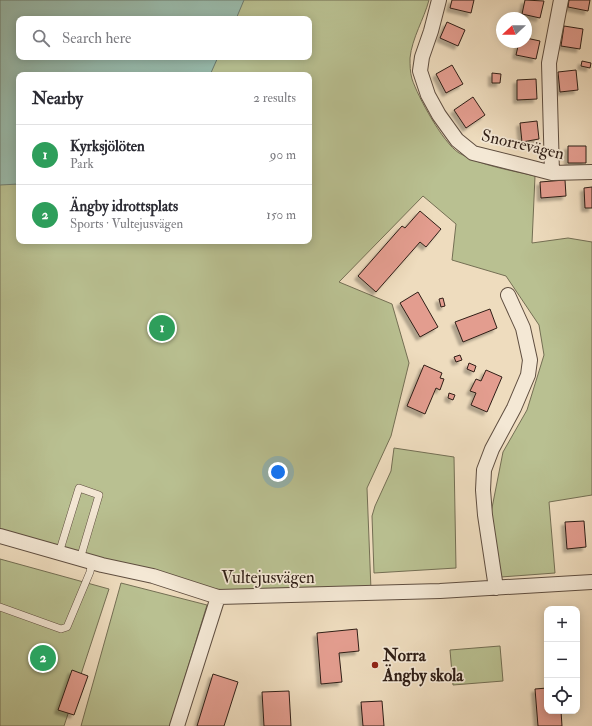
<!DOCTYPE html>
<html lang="en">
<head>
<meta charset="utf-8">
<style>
  :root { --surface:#fff; --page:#f7f7f7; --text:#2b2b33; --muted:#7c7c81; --line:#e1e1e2; --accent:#0f766e }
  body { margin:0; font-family:"IM FELL Double Pica",serif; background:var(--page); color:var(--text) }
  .controls { position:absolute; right:12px; bottom:12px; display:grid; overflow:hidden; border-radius:8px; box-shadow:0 2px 10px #0003 }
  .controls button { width:36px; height:36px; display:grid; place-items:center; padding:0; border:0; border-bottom:1px solid var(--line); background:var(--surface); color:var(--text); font:20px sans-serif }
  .compass { position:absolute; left:496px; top:12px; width:36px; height:36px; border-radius:50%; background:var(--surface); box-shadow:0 2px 10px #0003; rotate:248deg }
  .you { position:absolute; left:278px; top:472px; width:14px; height:14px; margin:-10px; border:3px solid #fff; border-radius:50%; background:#1a73e8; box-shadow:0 0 0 6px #1a73e833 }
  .badge { display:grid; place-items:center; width:26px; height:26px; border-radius:50%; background:var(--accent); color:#fff; font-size:13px; font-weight:700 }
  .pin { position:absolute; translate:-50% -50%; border:2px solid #fff; box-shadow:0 1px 4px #0006 }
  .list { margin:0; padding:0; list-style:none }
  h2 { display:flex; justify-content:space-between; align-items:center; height:52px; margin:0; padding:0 16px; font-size:17px }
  h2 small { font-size:13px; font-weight:400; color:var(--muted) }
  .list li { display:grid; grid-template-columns:26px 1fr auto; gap:12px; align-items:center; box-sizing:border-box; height:60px; padding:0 16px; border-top:1px solid var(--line) }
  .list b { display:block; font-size:15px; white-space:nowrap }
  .list p { margin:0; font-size:13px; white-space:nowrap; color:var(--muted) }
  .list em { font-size:13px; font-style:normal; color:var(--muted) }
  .icon { flex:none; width:22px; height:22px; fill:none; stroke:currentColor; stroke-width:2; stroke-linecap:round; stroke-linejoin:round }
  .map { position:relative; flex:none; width:592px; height:726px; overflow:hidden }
  .search { position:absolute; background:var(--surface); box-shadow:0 2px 10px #0003; left:16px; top:16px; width:296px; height:44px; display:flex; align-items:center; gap:10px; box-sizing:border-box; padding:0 14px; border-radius:8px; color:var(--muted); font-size:15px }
  .panel { position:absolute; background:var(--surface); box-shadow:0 2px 10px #0003; left:16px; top:72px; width:296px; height:172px; border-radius:8px }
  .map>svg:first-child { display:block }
  .green { fill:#b9c091; stroke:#746f54; fill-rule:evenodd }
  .water { fill:#9abcad; stroke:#6f7d71 }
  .building { fill:#e39d8f; stroke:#2f1e16; filter:url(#shadow) }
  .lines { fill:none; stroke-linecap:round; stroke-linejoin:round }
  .service-casing { stroke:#5f4e40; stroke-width:8 }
  .minor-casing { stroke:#5f4e40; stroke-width:16 }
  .service { stroke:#f4e8d5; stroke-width:7 }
  .minor { stroke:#f4e8d5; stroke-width:14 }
  .poi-dot { fill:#8f2418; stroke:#f4e8d5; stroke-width:1.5 }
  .labels { text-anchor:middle; stroke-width:3.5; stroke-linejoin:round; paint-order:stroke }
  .street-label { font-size:17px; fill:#2f1e16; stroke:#f4e8d5 }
  .poi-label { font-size:17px; font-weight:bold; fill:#2f1e16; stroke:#f4e8d5; text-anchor:start }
</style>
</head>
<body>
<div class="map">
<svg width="592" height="726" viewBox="0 0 592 726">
  <defs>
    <filter id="shadow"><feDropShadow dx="-3.5" dy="3.5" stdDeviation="1" flood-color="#0004"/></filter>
  </defs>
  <rect width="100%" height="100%" fill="#eedcbe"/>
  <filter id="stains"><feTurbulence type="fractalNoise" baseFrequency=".005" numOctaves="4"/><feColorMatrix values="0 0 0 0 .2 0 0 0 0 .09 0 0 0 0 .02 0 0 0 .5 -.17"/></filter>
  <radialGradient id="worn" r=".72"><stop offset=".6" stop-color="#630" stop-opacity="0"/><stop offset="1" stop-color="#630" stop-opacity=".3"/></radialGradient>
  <path class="green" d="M0 0H429C424 19 412 38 410 58 410 65 410 72 412 79 418 97 443 143 459 153 482 166 510 170 535 176L532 243 568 238 592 242V495L549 502 555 573 501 577 490 518 503 452 527 410 544 355 539 325 506 276 452 260 456 224 423 196 339 282 392 304 409 363 391 436 367 488 371 590 250 592 215 589 0 530ZM19 19H309V57H19ZM19 75H309V241H19Z
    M394 448 454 457 456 568 374 573 372 516 375 506 391 471Z
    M0 559 109 589 64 726H0Z
    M121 583 207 605 170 726H81Z
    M500 646 503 681 453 685 450 650Z"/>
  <path class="water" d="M0 0H244L236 19H19V57H218L210 75H19V184L0 185Z"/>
  <path class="building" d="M452 0H474L471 13 450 8Z
    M525 0 544 1 540 18 522 14Z
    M569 0H590L588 11 568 7Z
    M447 22 465 30 458 46 440 38Z
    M564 26 583 29 580 49 561 46Z
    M526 38 540 41 536 59 516 55 519 42H526Z
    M582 61 591 63 590 68 581 66Z
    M452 65 463 84 446 93 436 74Z
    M576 70 578 90 560 92 558 72Z
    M492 73 501 74 500 83H492Z
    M536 79 537 99 517 100V80Z
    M473 97 485 115 466 128 454 110Z
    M537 121 539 139 522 142 520 123Z
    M568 146H586V163H568Z
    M565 180 566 196 541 198 540 182Z
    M592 187V208H585L584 188Z
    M420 211 441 229 426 247 420 242 376 292 358 276 402 226 405 228Z
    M418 292 438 327 420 337 400 303Z
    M443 298 445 306 441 307 439 299Z
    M490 309 497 328 463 342 455 322Z
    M460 355 462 360 456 362 454 357Z
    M469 363 476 366 474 372 467 369Z
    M424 365 442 373 440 378 444 379 440 390 436 388 425 414 407 406Z
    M486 370 502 377 487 412 471 405 476 393 470 391 476 379 481 381Z
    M449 393 455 395 453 400 448 398Z
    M584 521 586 547 567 549 565 522Z
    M357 629 359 651 339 653 342 682 321 684 317 633Z
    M72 670 88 676 74 715 58 710Z
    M213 674 238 682 224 726H197Z
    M547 688V711H561L562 726H538L535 689Z
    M289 691 291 726H264L262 692Z
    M382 701 384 726H363L361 702Z"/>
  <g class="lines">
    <defs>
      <path id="service" d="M59 553 79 488 99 495 80 559
        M0 607 61 629 67 627 90 572 92 562"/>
      <path id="minor" d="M439 0 431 31 422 57 420 71 428 95 439 115 457 140 473 153 529 167 552 173 592 172
        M552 173 549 63 561 0
        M0 536 102 565 153 576 218 597 440 591 592 582
        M496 588 485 515 483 490 484 470 492 449 514 408 528 375 530 360 523 328 508 295
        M177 726 218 597"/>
    </defs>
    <use href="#service" class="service-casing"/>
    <use href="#minor" class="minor-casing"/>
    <use href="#service" class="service"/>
    <use href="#minor" class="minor"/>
  </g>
  <circle class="poi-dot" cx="375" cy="665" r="4"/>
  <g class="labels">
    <g class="street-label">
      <text transform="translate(523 144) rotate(13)" y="6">Snorrevägen</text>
      <text x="268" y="583">Vultejusvägen</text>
    </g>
    <g class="poi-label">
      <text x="383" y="661">Norra<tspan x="383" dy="20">Ängby skola</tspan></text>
    </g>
  </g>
  <rect width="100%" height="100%" filter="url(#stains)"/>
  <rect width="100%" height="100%" fill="url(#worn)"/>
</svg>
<div class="controls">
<button>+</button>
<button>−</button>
<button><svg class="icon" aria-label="locate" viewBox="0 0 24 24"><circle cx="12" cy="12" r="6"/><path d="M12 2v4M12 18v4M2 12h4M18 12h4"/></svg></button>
</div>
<svg class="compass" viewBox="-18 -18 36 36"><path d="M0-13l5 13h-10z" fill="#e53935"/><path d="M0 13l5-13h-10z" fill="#7c7c81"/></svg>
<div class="you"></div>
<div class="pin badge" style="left:162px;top:328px;background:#2e9e5b">1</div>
<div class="pin badge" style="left:43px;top:658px;background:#2e9e5b">2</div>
<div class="search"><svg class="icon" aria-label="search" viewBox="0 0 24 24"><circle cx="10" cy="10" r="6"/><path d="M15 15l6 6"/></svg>Search here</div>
<section class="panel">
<h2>Nearby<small>2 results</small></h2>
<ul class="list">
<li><span class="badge" style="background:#2e9e5b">1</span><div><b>Kyrksjölöten</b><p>Park</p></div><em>90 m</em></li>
<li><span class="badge" style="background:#2e9e5b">2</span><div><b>Ängby idrottsplats</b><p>Sports · Vultejusvägen</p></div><em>150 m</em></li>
</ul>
</section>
</div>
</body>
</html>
